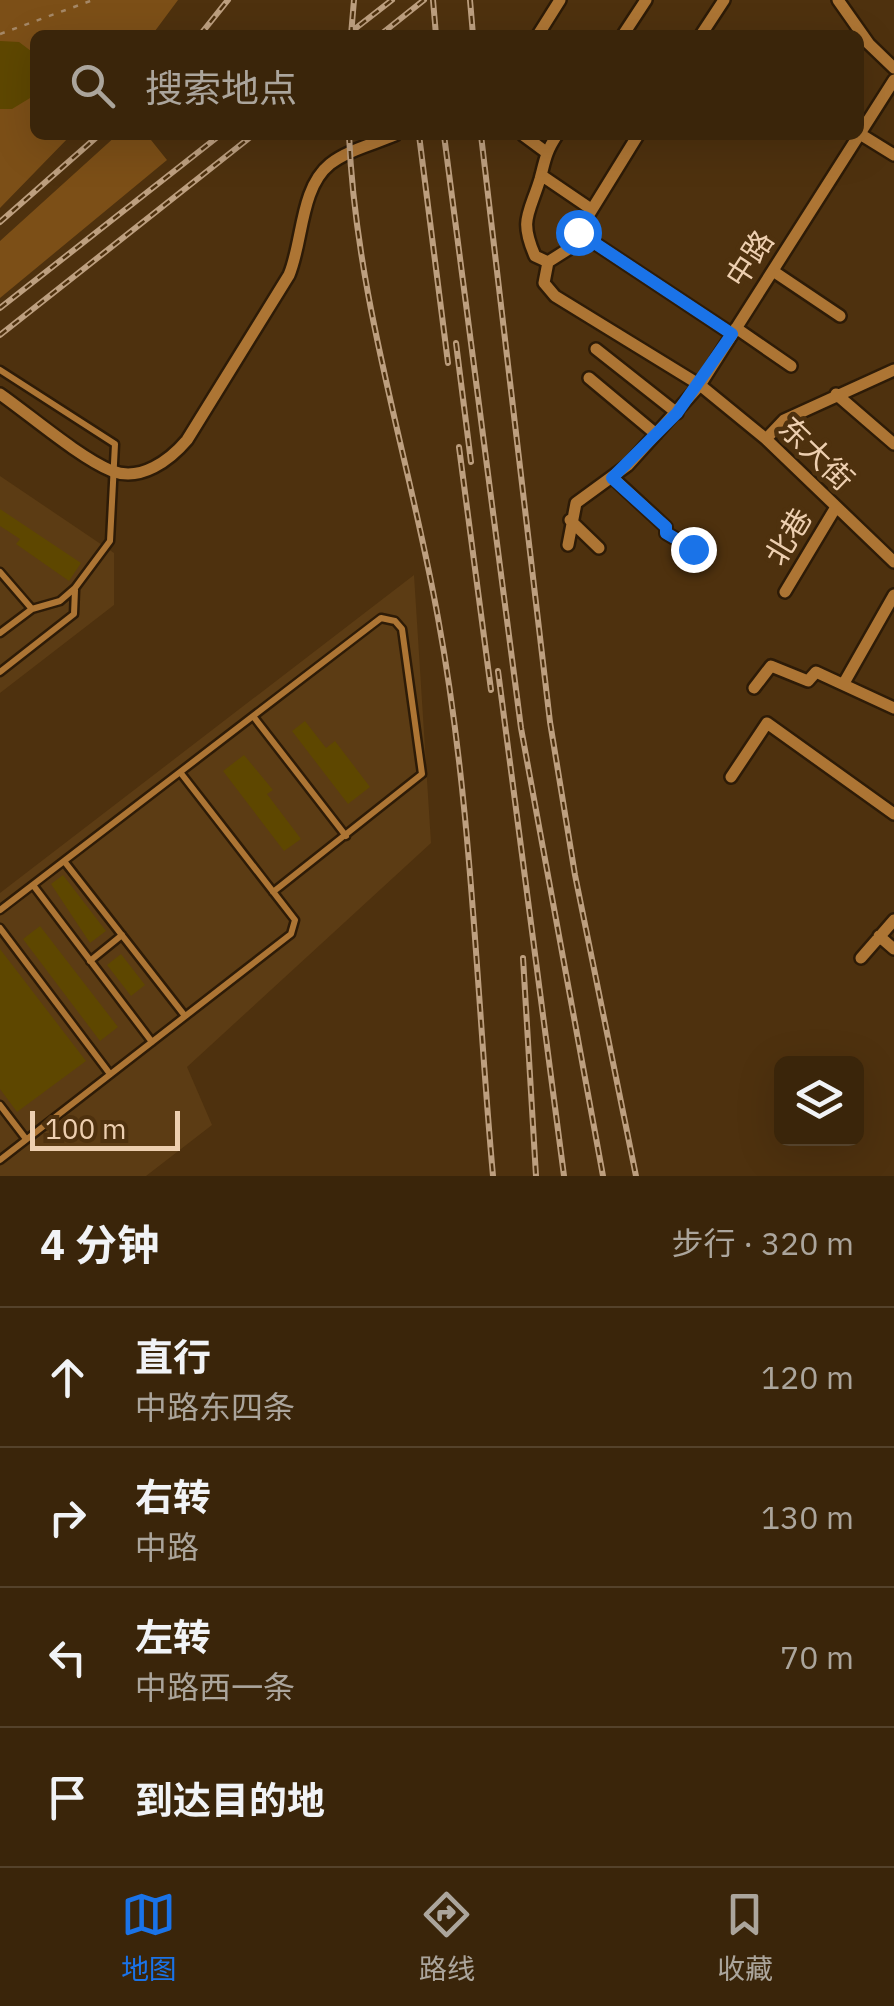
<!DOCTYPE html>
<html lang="zh">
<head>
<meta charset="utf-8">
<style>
  :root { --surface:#3a250a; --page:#453118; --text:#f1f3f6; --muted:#aba59c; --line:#54422b; --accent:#1a73e8 }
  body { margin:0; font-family:"IBM Plex Sans","Noto Sans SC",sans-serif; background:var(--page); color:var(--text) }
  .controls { position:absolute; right:30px; bottom:30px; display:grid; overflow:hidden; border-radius:15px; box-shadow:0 10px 40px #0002 }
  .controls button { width:90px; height:90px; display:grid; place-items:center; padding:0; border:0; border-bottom:2px solid var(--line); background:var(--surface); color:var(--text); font:50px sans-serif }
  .scale { position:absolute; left:30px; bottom:25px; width:150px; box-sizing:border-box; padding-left:10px; border:5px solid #edcfb0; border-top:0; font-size:28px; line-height:35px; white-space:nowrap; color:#edcfb0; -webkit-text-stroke:8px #4e310e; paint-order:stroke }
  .stop { position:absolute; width:30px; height:30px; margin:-22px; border:8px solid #1a73e8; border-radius:50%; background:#fff }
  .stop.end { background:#1a73e8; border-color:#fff; box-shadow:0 2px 10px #0008 }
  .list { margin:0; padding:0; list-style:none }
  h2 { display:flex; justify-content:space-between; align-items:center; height:130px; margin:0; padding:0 40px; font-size:42px }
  h2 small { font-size:32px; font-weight:400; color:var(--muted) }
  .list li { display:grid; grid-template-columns:65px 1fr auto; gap:30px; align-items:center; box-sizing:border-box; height:140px; padding:0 40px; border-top:2px solid var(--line) }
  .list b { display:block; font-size:38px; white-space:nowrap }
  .list p { margin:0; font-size:32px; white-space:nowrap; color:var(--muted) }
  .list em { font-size:32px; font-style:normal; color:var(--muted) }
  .icon { flex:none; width:55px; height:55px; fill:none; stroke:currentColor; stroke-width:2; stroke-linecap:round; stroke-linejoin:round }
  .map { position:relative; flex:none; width:894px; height:1176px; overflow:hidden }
  .search { position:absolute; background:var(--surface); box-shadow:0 10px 40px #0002; left:30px; right:30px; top:30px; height:110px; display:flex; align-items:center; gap:25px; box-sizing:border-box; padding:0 35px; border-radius:15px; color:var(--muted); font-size:38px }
  .sheet { height:690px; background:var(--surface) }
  nav { display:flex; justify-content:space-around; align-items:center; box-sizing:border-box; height:140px; border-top:2px solid var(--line); background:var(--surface); font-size:28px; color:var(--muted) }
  nav a { display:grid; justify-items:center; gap:5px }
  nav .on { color:var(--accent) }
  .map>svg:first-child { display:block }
  .built { fill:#5c3c14 }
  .green { fill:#7c4f17 }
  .building { fill:#5e4700 }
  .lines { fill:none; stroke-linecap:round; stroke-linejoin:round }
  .service-casing { stroke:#2d1b07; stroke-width:11 }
  .minor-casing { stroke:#2d1b07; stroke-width:16 }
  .path { stroke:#a58867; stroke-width:2.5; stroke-dasharray:5 8; stroke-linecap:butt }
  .service { stroke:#ad7534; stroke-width:6 }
  .minor { stroke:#ad7534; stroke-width:11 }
  .rail-casing { stroke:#bd9f7f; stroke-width:6 }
  .rail { stroke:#4e310e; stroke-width:2.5; stroke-dasharray:8; stroke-linecap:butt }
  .route { stroke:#1a73e8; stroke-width:12 }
  .labels { text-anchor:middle; stroke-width:9; stroke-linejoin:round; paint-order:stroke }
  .street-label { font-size:30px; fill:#edcfb0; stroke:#4e310e }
</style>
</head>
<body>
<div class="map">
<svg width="894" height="1176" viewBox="0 0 894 1176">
  <rect width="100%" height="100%" fill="#4e310e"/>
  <path class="built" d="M0 476 114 553V605L0 693Z
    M414 575 431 843 187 1067 212 1125 146 1176H0V893Z"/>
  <path class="green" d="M0 0H178L152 35H35V135H71L0 208Z
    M117 135H147L167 160 0 298V241Z"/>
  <path class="building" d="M0 41 19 42 35 54V95L12 109H0Z
    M0 509 81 563 69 581 16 544 20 539 0 526Z
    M305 721 326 748 335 741 370 787 348 804 292 731Z
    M244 755 273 790 267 794 301 839 284 851 223 771Z
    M63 875 106 931 90 943 51 884Z
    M40 926 118 1027 100 1041 23 939Z
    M0 949 86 1061 17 1112 0 1089Z
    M121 954 145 985 131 996 107 965Z"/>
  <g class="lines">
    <defs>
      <path id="service" d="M0 370 115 444 110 541 75 588 60 601 32 609 0 633
        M0 572 32 609
        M0 672 74 614 75 590
        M253 716 346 836
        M64 861 185 1016
        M33 885 152 1042
        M0 910 381 618 395 621 402 629 422 774 273 892
        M0 928 110 1074
        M90 961 122 935
        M0 1105 26 1139
        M0 1160 291 934 295 920 180 772"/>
      <path id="minor" d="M838 0 869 44 894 68
        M538 35 560 0
        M623 35 646 0
        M701 35 724 0
        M860 134 894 155
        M523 135 546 152
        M541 175 591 209
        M578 232 732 334
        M548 262 544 283 555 296 700 385 766 439 894 562
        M548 262 567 250 638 135
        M548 262 535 256C519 219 529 215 540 179 545 161 545 153 557 135
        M773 271 840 316
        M736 328 791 366
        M596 349 677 413
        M589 378 656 434
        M0 394C30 415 80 458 112 471 141 482 170 460 187 440L289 275C303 242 300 188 330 164 348 150 374 144 395 135
        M836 394 894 444
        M766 439 784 420 894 370
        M613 478 666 527V533L693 549
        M570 520 599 548
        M568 545 576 503 628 465 700 385 894 80
        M785 592 836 507
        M844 683 894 595
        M754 688 771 666 808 681 816 672 894 708
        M731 777 767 723 894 814
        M879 936 894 949
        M861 958 894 920"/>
    </defs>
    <use href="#service" class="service-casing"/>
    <use href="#minor" class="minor-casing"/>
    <path class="path" d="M0 34 93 0"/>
    <use href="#service" class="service"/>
    <use href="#minor" class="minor"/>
    <defs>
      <path id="rail" d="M433 0 436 35
        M470 0 473 35
        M200 35 228 0
        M347 35 392 0
        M351 35 354 0
        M380 35 424 0
        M349 135C356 300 409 456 438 618 472 803 476 989 493 1176
        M419 135 448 363
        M444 135 521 728 603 1176
        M481 135 550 722 575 875 636 1176
        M0 222 99 135
        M0 308 220 135
        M0 335 253 135
        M456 343 471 462
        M459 447 491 690
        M498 671 564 1176
        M523 958 536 1176"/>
    </defs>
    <use href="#rail" class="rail-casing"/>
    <use href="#rail" class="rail"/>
  </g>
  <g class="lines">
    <path class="route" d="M578 232 732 334 677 413 612 478 666 527V533L693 549"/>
  </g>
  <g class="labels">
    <g class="street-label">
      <text transform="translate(750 259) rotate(-57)" y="10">中路</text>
      <text transform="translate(816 454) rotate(44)" y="10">东大街</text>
      <text transform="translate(789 537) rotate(-59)" y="10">北巷</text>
    </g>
  </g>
</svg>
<div class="controls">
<button><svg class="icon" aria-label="layers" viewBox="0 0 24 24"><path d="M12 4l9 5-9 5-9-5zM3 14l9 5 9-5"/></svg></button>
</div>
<div class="scale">100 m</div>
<div class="stop" style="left:578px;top:232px"></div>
<div class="stop end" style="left:693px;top:549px"></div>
<div class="search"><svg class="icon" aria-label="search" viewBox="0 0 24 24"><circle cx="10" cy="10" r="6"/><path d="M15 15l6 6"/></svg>搜索地点</div>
</div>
<section class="sheet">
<h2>4 分钟<small>步行 · 320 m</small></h2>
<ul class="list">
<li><svg class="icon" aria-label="ahead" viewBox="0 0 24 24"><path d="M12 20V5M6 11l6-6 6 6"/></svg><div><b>直行</b><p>中路东四条</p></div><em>120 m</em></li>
<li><svg class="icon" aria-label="right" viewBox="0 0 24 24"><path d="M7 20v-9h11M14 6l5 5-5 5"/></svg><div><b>右转</b><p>中路</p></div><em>130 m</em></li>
<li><svg class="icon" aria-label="left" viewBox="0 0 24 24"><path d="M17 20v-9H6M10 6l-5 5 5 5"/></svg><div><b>左转</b><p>中路西一条</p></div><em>70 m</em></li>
<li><svg class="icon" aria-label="arrive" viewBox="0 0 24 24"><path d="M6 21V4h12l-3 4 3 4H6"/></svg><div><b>到达目的地</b></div></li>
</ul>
</section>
<nav>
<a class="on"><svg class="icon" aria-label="map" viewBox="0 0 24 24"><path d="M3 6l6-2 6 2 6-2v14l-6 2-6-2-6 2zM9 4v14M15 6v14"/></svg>地图</a>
<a><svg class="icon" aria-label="directions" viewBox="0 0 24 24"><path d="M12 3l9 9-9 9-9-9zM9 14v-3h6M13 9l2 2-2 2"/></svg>路线</a>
<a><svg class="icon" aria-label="saved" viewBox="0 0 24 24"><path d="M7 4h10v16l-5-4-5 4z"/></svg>收藏</a>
</nav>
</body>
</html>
